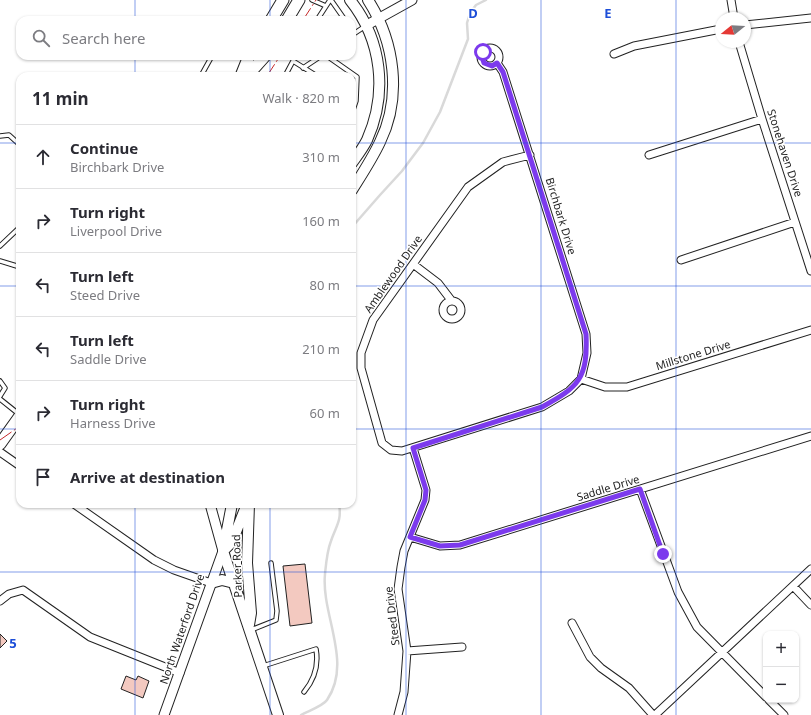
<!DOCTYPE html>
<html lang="en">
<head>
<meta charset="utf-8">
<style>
  :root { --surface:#fff; --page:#f7f7f7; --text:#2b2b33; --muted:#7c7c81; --line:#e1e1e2 }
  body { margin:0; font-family:"Noto Sans",sans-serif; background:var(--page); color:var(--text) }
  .controls { position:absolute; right:12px; bottom:12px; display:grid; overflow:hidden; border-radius:8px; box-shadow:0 1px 3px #0004 }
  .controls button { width:36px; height:36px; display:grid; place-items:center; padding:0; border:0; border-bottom:1px solid var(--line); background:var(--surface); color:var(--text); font:20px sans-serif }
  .compass { position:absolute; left:715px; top:12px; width:36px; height:36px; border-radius:50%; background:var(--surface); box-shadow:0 1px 3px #0004; rotate:252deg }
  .stop { position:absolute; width:12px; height:12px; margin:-9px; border:3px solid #7c3aed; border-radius:50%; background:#fff }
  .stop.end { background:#7c3aed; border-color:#fff; box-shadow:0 1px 4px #0008 }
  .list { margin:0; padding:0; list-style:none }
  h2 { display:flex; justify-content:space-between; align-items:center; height:52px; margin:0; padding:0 16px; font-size:17px }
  h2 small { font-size:13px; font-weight:400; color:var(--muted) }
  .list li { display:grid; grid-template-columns:26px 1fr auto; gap:12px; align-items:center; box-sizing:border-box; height:64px; padding:0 16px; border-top:1px solid var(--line) }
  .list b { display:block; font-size:15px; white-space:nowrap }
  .list p { margin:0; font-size:13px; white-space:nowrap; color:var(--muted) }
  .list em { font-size:13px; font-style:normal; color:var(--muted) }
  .icon { flex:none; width:22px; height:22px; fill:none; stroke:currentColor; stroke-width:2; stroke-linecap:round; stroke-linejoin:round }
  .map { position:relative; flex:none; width:811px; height:715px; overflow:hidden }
  .search { position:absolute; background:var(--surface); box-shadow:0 1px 3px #0004; left:16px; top:16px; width:340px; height:44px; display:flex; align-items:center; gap:10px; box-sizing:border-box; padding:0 14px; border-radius:12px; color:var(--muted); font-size:15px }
  .panel { position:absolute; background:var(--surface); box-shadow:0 1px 3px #0004; left:16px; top:72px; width:340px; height:436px; border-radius:12px }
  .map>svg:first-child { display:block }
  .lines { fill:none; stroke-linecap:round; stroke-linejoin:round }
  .stream { stroke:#d9d9d9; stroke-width:2.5 }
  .building { fill:#f3c9c0; stroke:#222 }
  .service-casing { stroke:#222; stroke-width:5.5 }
  .minor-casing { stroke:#222; stroke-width:9 }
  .tertiary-casing { stroke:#222; stroke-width:11 }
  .secondary-casing { stroke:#222; stroke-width:12 }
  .primary-casing { stroke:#222; stroke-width:13 }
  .service { stroke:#fff; stroke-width:3.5 }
  .minor { stroke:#fff; stroke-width:7 }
  .tertiary { stroke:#fff; stroke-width:9 }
  .secondary { stroke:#fff; stroke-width:10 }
  .primary { stroke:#fff; stroke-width:11 }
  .power { stroke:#c62828; stroke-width:1; stroke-dasharray:14 3 2 3; stroke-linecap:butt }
  .route { stroke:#7c3aed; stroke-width:5 }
  .grid { fill:none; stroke:#1d4ed8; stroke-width:1; stroke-opacity:0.55 }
  .labels { text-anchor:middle; stroke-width:3; stroke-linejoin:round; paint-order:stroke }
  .street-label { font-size:11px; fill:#222; stroke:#fff }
  .grid-label { font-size:13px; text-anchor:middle; font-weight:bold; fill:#1d4ed8; stroke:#fff; stroke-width:3; stroke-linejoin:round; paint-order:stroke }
</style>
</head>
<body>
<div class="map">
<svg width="811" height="715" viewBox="0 0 811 715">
  <rect width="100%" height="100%" fill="#fff"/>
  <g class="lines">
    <path class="stream" d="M352 227 380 195 402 171 423 143 440 112 468 39 467 23 470 13 476 5 486 0
      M301 715C308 711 323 706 327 700 353 662 321 615 325 574 326 564 327 551 331 541 336 526 342 521 339 504"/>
  </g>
  <path class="building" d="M305 564 312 623 290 626 283 566Z
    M0 634 7 641 0 648Z
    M126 676 136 680 138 676 149 681 143 698 121 689Z"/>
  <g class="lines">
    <defs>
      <path id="service" d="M312 0 326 6
        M331 0 345 20
        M317 20 330 0
        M352 35 364 27
        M327 56 357 77 356 101 352 113
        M303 68 321 56
        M202 74 212 56
        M285 76 293 61 317 76
        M0 136 9 135 20 145
        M0 246 20 227
        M0 261 20 267
        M0 381 5 388 0 396
        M0 399 20 415
        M251 630 276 620 277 611 271 563
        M263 666 316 649C319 666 314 680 304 692"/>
      <path id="minor" d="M731 0 734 18
        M745 25 811 18
        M739 42 762 119 811 271
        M481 57a9 9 0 1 1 18 0a9 9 0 1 1-18 0Z
        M614 54 634 46 721 29
        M497 63 503 72 586 334 587 353 581 379
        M530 155 503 162 468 187 373 320 361 353V368L382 443 391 450 402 451 542 407 569 391 581 379
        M649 155 762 119
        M681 260 795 222
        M413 264 438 283 451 300
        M443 310a9 9 0 1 1 18 0a9 9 0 1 1-18 0Z
        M581 379 605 387H627L811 330
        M0 452 20 466
        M640 489 678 592 697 627 766 697
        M74 504 154 560 174 570 211 583
        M410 537 440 546 460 545 811 436
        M794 587 811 605
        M0 601 9 594 23 590 90 637 180 673
        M572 623 590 657 601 668 629 688 653 715
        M407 651 462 647
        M769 700 784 715
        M398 715 404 692 407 651 398 589 401 567 404 551 425 500 426 490 413 448
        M655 715 811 569"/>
      <path id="tertiary" d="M367 25 412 0
        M164 715 223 551 210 504"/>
      <path id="secondary" d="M350 0C382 40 388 93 367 140 363 148 357 156 352 163
        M352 190C362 174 372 159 380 142 402 97 395 42 368 0
        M232 504 223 551 278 715
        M223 551 232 542 245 509
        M211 583 222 580 234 583
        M249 625 251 613 247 563 249 504"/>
      <path id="primary" d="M271 20 283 0
        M287 20 299 0
        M241 76 249 56
        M247 76 265 56
        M0 444 20 416"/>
    </defs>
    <use href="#service" class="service-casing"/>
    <use href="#minor" class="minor-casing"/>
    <use href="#tertiary" class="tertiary-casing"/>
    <use href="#secondary" class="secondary-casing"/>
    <use href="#primary" class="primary-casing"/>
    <use href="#service" class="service"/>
    <use href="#minor" class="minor"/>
    <use href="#tertiary" class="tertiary"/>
    <use href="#secondary" class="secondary"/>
    <use href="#primary" class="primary"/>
    <path class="power" d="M303 20 316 0
      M267 76 280 56
      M0 440 20 426"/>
  </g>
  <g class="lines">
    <path class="route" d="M483 52 482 57 484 63 492 66 497 63 503 72 586 334C588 378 579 387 542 407L413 448 426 490 425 500 410 537 440 546 460 545 640 489 663 554"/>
  </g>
  <path class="grid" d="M135 0V20M270 0V20M406 0V715M541 0V715M676 0V715M135 56V76M270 56V76M0 143H20M352 143H811M0 286H20M352 286H811M0 429H20M352 429H811M135 504V715M270 504V715M0 572H811"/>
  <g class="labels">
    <g class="street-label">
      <text transform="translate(785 153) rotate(72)" y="4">Stonehaven Drive</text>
      <text transform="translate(561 216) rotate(73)" y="4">Birchbark Drive</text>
      <text transform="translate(393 274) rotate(-55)" y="4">Amblewood Drive</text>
      <text transform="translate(693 355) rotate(-17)" y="4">Millstone Drive</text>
      <text transform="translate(608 488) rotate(-17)" y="4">Saddle Drive</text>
      <text transform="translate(237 566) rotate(-92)" y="4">Parker Road</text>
      <text transform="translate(392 616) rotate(-97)" y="4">Steed Drive</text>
      <text transform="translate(182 629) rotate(-71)" y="4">North Waterford Drive</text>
    </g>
  </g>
  <g class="grid-label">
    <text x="473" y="18">D</text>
    <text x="608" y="18">E</text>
    <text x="13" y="648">5</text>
  </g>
</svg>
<div class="controls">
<button>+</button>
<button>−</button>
</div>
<svg class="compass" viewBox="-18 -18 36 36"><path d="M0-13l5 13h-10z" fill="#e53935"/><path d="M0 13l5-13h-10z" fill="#7c7c81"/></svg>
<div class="stop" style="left:483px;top:52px"></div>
<div class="stop end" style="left:663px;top:554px"></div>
<div class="search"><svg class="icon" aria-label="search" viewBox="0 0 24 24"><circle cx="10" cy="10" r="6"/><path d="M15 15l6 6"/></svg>Search here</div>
<section class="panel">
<h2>11 min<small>Walk · 820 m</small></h2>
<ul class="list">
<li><svg class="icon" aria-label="ahead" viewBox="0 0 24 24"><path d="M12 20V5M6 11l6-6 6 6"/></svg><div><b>Continue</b><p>Birchbark Drive</p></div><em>310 m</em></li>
<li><svg class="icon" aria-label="right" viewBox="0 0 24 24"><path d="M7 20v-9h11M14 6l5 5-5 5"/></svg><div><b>Turn right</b><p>Liverpool Drive</p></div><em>160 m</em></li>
<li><svg class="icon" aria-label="left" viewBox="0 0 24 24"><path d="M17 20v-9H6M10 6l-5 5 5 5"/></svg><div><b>Turn left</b><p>Steed Drive</p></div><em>80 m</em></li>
<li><svg class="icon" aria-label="left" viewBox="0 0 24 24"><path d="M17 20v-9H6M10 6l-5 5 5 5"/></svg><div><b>Turn left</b><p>Saddle Drive</p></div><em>210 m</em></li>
<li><svg class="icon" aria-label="right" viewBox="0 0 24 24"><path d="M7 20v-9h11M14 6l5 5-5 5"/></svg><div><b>Turn right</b><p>Harness Drive</p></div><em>60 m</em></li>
<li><svg class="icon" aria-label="arrive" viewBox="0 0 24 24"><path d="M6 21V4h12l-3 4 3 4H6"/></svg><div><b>Arrive at destination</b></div></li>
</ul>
</section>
</div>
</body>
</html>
